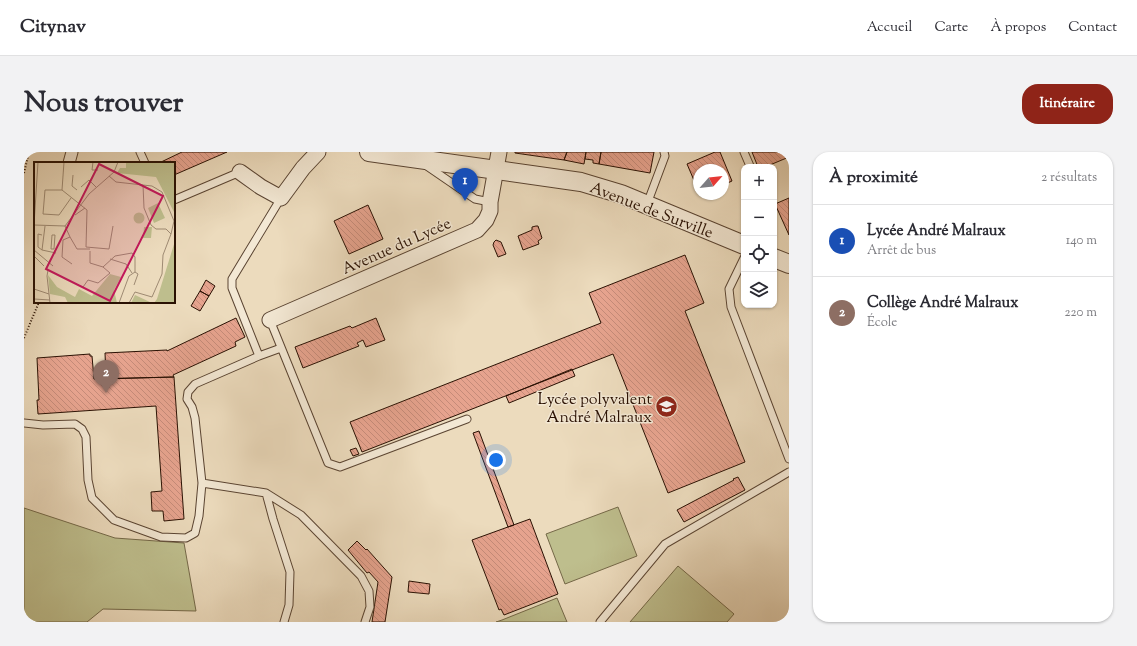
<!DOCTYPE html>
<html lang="fr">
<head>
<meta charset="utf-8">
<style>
  :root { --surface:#fff; --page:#f2f2f3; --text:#2b2b33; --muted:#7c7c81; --line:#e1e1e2; --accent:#8f2418 }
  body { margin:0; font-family:"Sorts Mill Goudy",serif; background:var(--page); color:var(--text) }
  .controls { position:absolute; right:12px; top:12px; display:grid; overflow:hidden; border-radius:8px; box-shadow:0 1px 3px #0004 }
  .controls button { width:36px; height:36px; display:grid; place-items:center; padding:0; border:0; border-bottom:1px solid var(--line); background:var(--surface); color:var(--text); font:20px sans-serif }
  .compass { position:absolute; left:669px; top:12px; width:36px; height:36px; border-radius:50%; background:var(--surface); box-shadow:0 1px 3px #0004; rotate:63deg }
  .you { position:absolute; left:472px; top:308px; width:14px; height:14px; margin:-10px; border:3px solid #fff; border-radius:50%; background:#1a73e8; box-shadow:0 0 0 6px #1a73e833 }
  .badge { display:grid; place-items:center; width:26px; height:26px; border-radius:50%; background:var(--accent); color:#fff; font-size:13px; font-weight:700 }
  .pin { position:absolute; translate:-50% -33px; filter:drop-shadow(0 1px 2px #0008) }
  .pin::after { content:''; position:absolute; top:21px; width:14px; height:12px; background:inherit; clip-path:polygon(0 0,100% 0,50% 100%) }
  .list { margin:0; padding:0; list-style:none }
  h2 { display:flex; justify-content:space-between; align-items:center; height:52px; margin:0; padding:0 16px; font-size:17px }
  h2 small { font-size:13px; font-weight:400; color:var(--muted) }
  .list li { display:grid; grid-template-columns:26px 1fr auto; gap:12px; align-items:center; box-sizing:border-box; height:72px; padding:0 16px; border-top:1px solid var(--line) }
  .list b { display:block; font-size:15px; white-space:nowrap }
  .list p { margin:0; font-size:13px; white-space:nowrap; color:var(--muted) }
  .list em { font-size:13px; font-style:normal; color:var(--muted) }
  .icon { flex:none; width:22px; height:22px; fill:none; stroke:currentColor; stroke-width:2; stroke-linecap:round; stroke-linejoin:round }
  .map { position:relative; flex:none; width:765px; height:470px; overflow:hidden; border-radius:16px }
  header { display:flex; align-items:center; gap:24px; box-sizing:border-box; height:56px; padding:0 20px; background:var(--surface); border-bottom:1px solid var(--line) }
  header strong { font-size:19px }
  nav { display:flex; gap:22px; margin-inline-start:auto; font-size:14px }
  .intro { display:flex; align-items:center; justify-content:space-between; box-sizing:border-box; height:96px; padding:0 24px }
  h1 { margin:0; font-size:28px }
  .button { padding:10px 18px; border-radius:16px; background:var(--accent); color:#fff; font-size:14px; font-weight:700 }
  main { display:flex; gap:24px; padding:0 24px }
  aside { flex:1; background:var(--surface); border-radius:16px; box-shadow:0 1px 3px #0004 }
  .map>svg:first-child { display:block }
  .green { fill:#bebe8d; stroke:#746848 }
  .building { fill:url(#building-back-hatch); stroke:#2a1103 }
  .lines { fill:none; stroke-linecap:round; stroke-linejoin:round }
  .service-casing { stroke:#5a4432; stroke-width:9 }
  .pedestrian-casing { stroke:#5a4432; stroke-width:13 }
  .minor-casing { stroke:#5a4432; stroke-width:17 }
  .tertiary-casing { stroke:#5a4432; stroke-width:20 }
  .path { stroke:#2a1103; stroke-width:2; stroke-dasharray:1 2; stroke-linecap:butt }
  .service { stroke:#f3e8d4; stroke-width:7 }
  .pedestrian { stroke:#f3e8d4; stroke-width:11 }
  .minor { stroke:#f3e8d4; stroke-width:15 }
  .tertiary { stroke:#f3e8d4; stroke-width:18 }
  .labels { text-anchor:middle; stroke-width:3; stroke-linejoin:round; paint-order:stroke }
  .street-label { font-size:16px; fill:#2a1103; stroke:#f3e8d4 }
  .poi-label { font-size:16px; fill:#2a1103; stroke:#f3e8d4; text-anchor:end }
  .inset-road { fill:none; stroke:#9e8a73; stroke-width:1 }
  .view { fill:#c2185b; fill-opacity:0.15; stroke:#c2185b; stroke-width:2 }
  .inset-edge { fill:none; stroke:#2a1103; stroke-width:2 }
</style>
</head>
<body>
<header>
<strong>Citynav</strong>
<nav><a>Accueil</a><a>Carte</a><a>À propos</a><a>Contact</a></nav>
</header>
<div class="intro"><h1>Nous trouver</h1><a class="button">Itinéraire</a></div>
<main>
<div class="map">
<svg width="765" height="470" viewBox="0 0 765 470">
  <defs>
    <pattern id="building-back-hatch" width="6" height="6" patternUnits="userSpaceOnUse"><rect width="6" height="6" fill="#e6a38e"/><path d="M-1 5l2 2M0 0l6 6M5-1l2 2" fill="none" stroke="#c58b79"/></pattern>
  </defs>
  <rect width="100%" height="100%" fill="#ecdbbd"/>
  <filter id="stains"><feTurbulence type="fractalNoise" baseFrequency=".005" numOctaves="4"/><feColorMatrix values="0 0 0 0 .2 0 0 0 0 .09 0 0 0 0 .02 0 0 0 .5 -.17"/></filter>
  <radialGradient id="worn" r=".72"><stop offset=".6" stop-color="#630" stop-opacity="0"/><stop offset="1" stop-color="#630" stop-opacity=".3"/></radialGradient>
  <path class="green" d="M594 355 613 404 541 432 522 382Z
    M0 356 91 386 160 391 172 459 79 457 63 470H0Z
    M654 414 710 462 703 470H606Z
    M533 446 543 470H472L478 468Z"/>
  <path class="building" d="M158 0H203L150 23V11H135Z
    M491 0H543L540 8 491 1Z
    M543 0H562L560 12 540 8Z
    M562 0H577L575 12 569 11V8L561 7Z
    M577 0H630L626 21 575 12Z
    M691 0H696L708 29 699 33V18H675V40L663 12Z
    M728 0H765V5L741 15H734Z
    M765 46V83L751 52Z
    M344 53 359 87 325 102 310 69Z
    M512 74H514L518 86 517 87 514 89 515 92 499 98 494 84 508 78V75Z
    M472 88 477 90 482 102 474 105 469 93 470 90Z
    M661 103 680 151 661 159 721 310 644 341 589 202 338 300 326 270 577 171 565 141Z
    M182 128 191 134 185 144 176 139Z
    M176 139 185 144 176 159 167 154Z
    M212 166 221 185 211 190 212 194 149 223 150 225 72 227 82 226 81 201 143 198V199Z
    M352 166 361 188 342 195 339 188 333 191 335 194 279 216 271 195 326 174 328 176Z
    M66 202V204H68L70 227 150 225 160 367 140 369 139 359H128L127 340 138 339 132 254 14 262 13 248H15L13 206Z
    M548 217 551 224 485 251 482 244Z
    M455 279 490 373 484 375 449 281Z
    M332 296 335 302 329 304 326 298Z
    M714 325 721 338 660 370 653 358 710 328 709 327Z
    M506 367 534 442 480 463 477 457 475 458 448 388Z
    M333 389 342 398 343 397 368 425 361 470H348L354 430 345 420 343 421 324 398Z
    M385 429 406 432 405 442 384 440Z"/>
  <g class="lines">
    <defs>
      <path id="service" d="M116 0 121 11
        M720 0 726 14
        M400 12 451 47 466 50
        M257 46 208 127V136L235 204 257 196
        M150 48 216 20
        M623 52 641 4 640 0
        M720 106 705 137 707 155 765 307
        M246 168 304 311 316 315 443 267
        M0 271 19 273 51 272 58 277 62 285 64 328 68 346 90 368 137 385 162 386 171 381 175 364 178 331 171 266 168 255 163 247 164 240 171 232 235 204
        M178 331 242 341 277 363 337 424 345 439 346 455 341 470
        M242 341 249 367 266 420 265 453 260 470
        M576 470 641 392 765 320"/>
      <path id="pedestrian" d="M45 11 48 0"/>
      <path id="minor" d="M216 20 237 35 257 46 279 16 294 0
        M246 168 453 78 462 68 466 59V50L475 0"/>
      <path id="tertiary" d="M345 0 557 30 597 42 720 93
        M750 106 765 112"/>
    </defs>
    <use href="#service" class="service-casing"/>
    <use href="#pedestrian" class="pedestrian-casing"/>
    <use href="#minor" class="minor-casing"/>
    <use href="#tertiary" class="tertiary-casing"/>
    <path class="path" d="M0 21 5 0
      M0 186 15 150"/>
    <use href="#service" class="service"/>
    <use href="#pedestrian" class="pedestrian"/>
    <use href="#minor" class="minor"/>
    <use href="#tertiary" class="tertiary"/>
  </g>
  <defs>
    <symbol id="school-disc" viewBox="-11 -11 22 22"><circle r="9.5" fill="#8f2418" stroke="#f3e8d4"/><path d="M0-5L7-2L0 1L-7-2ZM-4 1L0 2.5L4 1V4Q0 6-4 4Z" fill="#fff"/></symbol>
  </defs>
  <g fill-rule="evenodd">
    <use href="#school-disc" x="630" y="242" width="25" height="25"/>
  </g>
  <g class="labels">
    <g class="street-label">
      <text transform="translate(628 57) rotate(21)" y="6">Avenue de Surville</text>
      <text transform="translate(372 93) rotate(-24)" y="6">Avenue du Lycée</text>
    </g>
    <g class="poi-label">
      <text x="628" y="252">Lycée polyvalent<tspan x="628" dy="18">André Malraux</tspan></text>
    </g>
  </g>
  <g transform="translate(10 10)">
    <rect width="141" height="141" fill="#ecdbbd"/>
    <path d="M141 0V52L122 15 83 11 86 6H92V1ZM124 41 131 56 120 61 114 46ZM99.5 56a5.5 5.5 0 1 1 11 0a5.5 5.5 0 1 1-11 0ZM110 65H118L117 76H109ZM141 79V141H120L123 137ZM76 112 87 115 80 128 83 141H34L31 135 16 132 14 113 23 125 41 135 45 127 58 134ZM101 133 118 141H97Z" fill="#bebe8d"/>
    <path class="inset-road" d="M30 0 28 28H11L9 52 25 53 37 36M59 0 58 8H64M39 13 38 24 43 28M75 14 82 20 109 23 110 46 117 63 122 67H132L137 72 129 93 128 112 118 135 101 130 95 141M109 23 118 24 128 30 140 59 137 72M47 25 55 18 62 25M28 28 53 48 52 85 75 87 79 64M41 53 51 46M0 63 31 64 55 32 80 10 84 0M0 63 4 0M11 64 8 88 22 91M31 64 36 75 29 78 28 95 38 102M18 73H21L20 87H17ZM36 75 43 87H56M0 88 19 104M8 88 4 85V72L8 73M0 94 10 104M76 97 92 102 98 111M69 105 81 94 98 91 101 95V110L104 112 100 123M14 108 13 114 16 141M42 122 49 125 54 118 64 121 76 111 69 105 56 101V89M0 127 15 132M0 137 16 138M85 141 95 114 101 110"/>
    <path class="view" d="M65 2 129 34 76 139 12 107Z"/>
    <rect width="141" height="141" class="inset-edge"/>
  </g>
  <rect width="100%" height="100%" filter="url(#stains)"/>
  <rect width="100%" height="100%" fill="url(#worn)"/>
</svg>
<div class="controls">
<button>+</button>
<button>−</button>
<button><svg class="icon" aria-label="locate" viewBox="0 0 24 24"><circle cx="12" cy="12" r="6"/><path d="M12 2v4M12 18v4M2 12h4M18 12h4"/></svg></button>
<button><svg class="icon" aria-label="layers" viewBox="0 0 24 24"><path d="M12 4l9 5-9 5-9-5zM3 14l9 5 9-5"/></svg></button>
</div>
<svg class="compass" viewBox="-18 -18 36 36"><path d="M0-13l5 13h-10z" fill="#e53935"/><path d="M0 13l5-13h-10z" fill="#7c7c81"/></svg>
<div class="you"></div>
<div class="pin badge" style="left:441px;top:49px;background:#1a4fb4">1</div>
<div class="pin badge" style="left:82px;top:241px;background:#8d6e63">2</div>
</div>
<aside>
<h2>À proximité<small>2 résultats</small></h2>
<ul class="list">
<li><span class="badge" style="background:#1a4fb4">1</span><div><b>Lycée André Malraux</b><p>Arrêt de bus</p></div><em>140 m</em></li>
<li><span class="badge" style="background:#8d6e63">2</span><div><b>Collège André Malraux</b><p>École</p></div><em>220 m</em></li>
</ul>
</aside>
</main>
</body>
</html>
